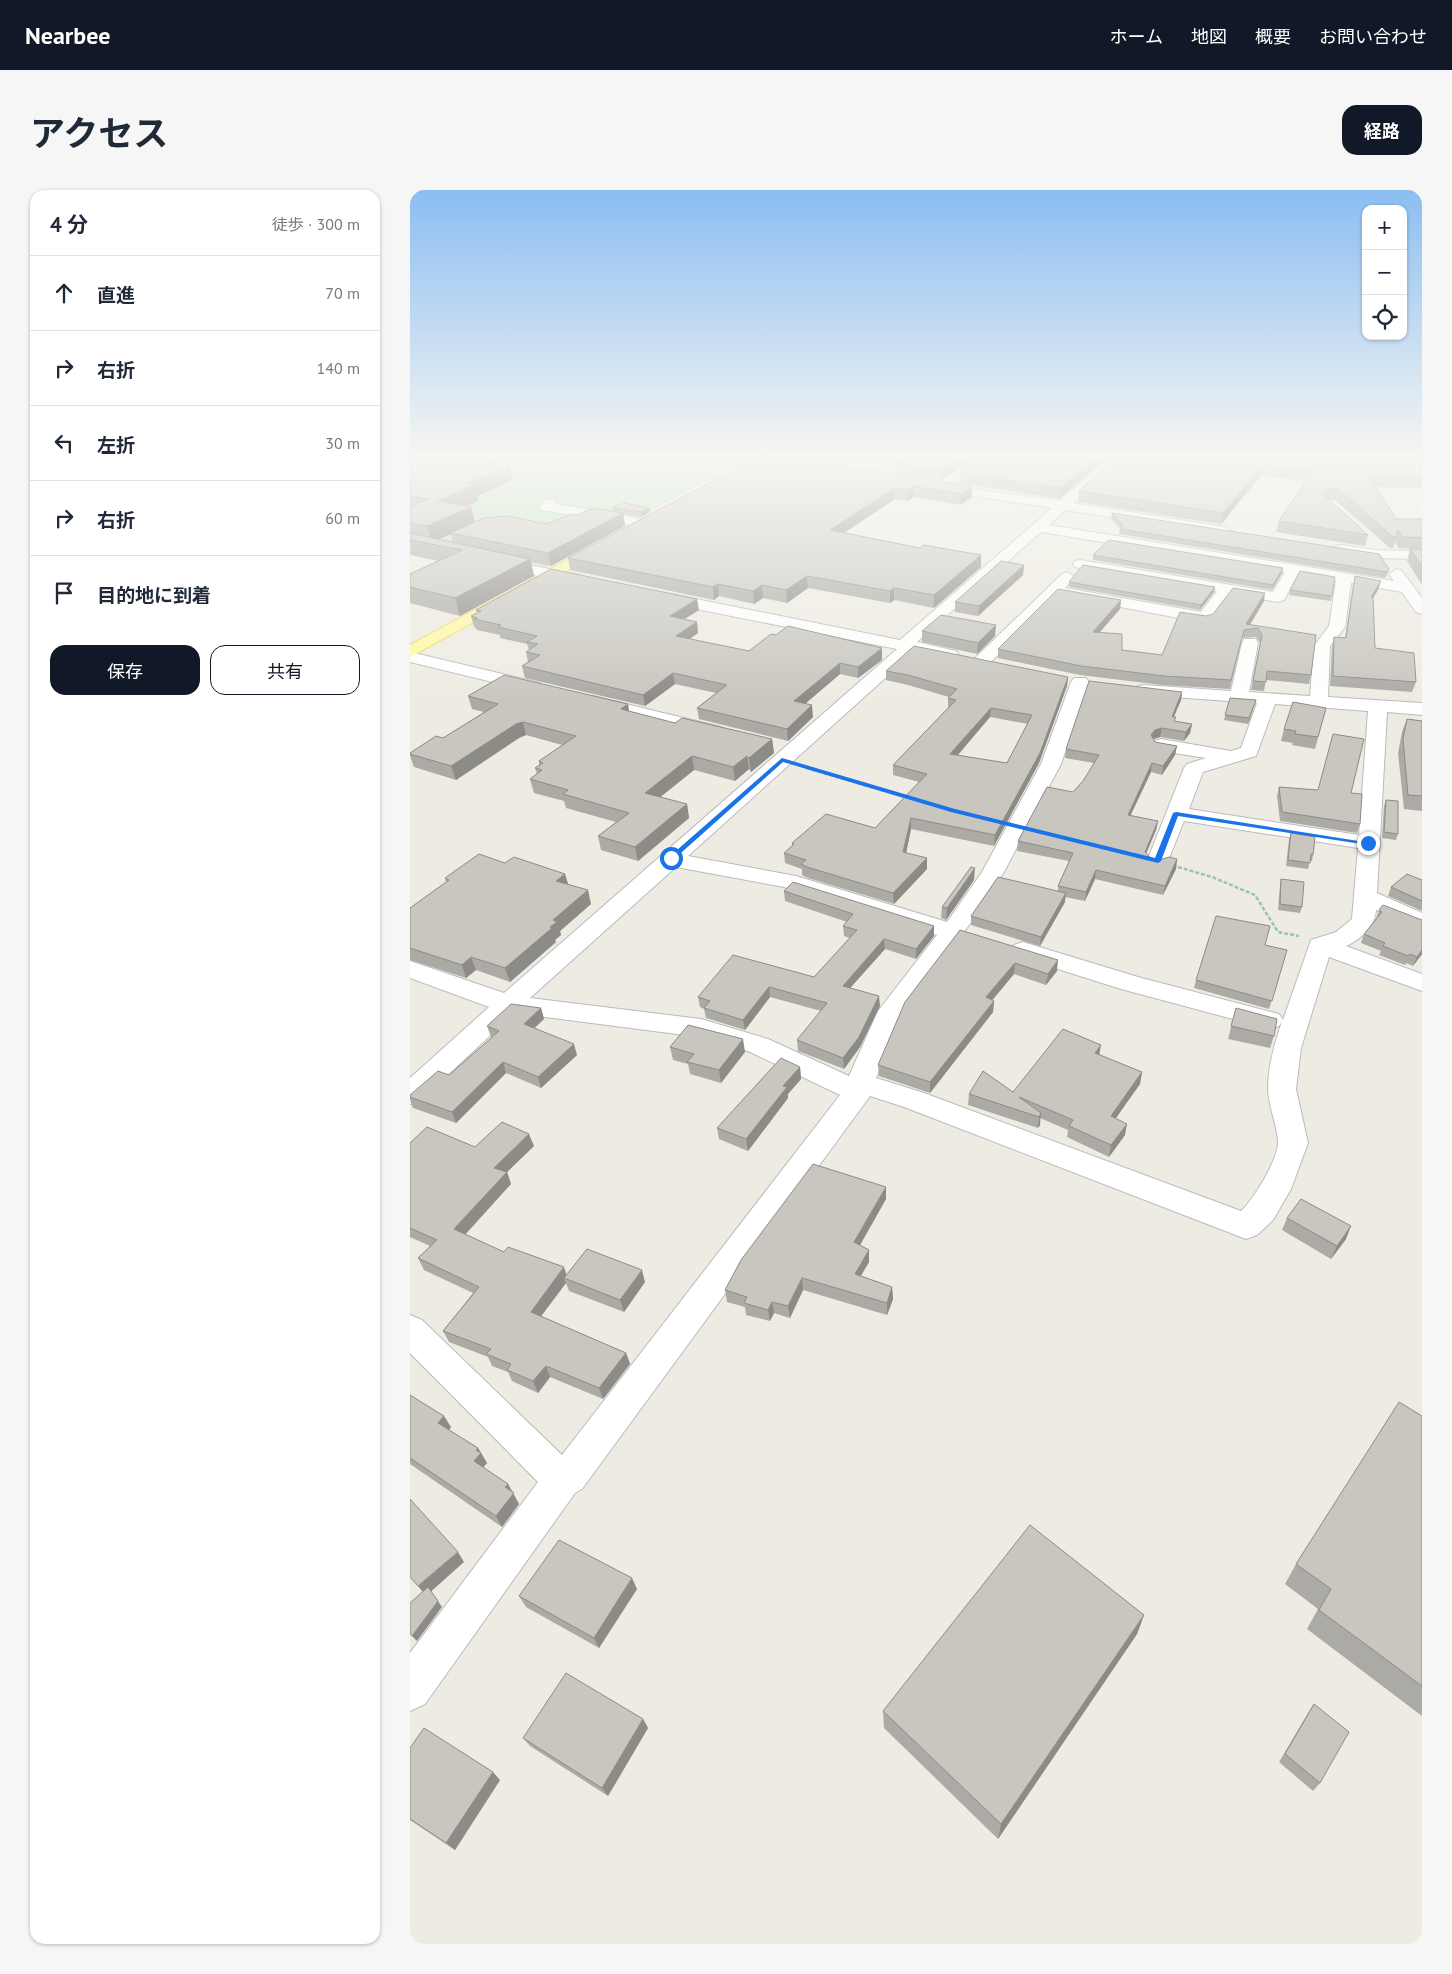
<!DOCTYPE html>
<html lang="ja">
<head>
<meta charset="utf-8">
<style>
  :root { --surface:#fff; --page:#f6f6f7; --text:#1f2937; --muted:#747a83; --line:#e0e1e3; --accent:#111827 }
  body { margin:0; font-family:"PT Sans","Noto Sans JP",sans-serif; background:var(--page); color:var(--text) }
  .controls { position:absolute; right:15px; top:15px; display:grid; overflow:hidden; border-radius:10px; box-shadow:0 1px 4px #0004 }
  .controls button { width:45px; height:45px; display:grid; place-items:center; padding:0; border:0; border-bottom:1px solid var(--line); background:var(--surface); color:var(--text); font:25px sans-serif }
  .stop { position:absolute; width:15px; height:15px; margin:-11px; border:4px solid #1a73e8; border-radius:50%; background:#fff }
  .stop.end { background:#1a73e8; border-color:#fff; box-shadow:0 1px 5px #0008 }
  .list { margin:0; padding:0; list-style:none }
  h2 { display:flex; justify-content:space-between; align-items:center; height:65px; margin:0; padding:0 20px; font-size:21px }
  h2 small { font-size:16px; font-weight:400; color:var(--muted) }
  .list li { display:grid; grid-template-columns:32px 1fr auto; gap:15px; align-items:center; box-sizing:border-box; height:75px; padding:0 20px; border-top:1px solid var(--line) }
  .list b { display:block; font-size:19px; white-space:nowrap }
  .list em { font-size:16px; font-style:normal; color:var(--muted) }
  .actions { display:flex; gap:10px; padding:15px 20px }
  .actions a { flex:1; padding:11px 0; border:1px solid var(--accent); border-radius:15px; text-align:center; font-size:18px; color:var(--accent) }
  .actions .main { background:var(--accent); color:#fff }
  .icon { flex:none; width:28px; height:28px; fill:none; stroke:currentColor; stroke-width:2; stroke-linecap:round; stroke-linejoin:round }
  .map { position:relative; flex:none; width:1012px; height:1754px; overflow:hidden; border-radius:15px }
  header { display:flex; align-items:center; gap:30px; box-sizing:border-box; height:70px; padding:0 25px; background:var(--accent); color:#fff }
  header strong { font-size:24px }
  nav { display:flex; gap:28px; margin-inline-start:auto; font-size:18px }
  .intro { display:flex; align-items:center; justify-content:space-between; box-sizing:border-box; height:120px; padding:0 30px }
  h1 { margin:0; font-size:35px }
  .button { padding:12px 22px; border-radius:15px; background:var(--accent); color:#fff; font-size:18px; font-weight:700 }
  main { display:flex; gap:30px; padding:0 30px }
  aside { flex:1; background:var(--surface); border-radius:15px; box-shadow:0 1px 4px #0004 }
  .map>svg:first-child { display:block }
  .green { fill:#bee6c2 }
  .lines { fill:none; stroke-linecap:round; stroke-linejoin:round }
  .minor-casing { stroke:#b8babf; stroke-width:2 }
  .major-casing { stroke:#f3d755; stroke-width:2 }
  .path { stroke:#97c7aa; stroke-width:2.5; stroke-dasharray:4 2; stroke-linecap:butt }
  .minor { fill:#fff; fill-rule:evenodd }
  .major { fill:#fff9a6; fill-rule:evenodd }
  .wall { fill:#acaaa4; fill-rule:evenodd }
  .shaded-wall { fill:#8c8b86 }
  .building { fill:#c8c6bf; stroke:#8c8b86; fill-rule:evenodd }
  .route { fill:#1a73e8 }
</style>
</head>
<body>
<header>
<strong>Nearbee</strong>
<nav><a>ホーム</a><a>地図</a><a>概要</a><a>お問い合わせ</a></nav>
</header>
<div class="intro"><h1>アクセス</h1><a class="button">経路</a></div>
<main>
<aside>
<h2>4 分<small>徒歩 · 300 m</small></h2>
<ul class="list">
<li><svg class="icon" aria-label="ahead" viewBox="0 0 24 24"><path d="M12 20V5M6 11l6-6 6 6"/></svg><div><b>直進</b></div><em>70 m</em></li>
<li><svg class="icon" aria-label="right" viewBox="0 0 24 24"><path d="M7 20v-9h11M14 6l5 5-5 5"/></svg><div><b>右折</b></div><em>140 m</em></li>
<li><svg class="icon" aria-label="left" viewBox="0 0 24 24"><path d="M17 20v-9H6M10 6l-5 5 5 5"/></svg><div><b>左折</b></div><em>30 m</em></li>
<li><svg class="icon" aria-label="right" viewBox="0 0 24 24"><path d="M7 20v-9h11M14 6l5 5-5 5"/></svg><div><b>右折</b></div><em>60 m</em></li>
<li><svg class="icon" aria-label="arrive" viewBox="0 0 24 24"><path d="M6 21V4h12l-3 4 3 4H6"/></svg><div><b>目的地に到着</b></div></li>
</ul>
<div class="actions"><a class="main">保存</a><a>共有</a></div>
</aside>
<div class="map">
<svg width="1012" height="1754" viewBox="0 0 1012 1754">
  <rect width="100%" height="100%" fill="#eeece2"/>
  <path class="green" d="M0 267H342L134 378 0 351Z"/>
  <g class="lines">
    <defs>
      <path id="minor" d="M538 267H565L576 271C570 277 544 273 538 267Z
        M701 267H714L663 313 815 337 822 341 815 345 655 320 639 335 984 391 979 384 987 379 992 381 1012 408V424L1006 422 992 402 941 393 935 437 920 456 918 507 1012 513V525L977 522 967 703 1012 723V739L966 720C965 737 951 749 936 756L1012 784V801L919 767 891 858 886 899 898 953 881 999 863 1030 847 1045 836 1049 494 917 460 906 172 1299 165 1303 15 1514 0 1521V1463L128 1292 0 1163V1125L12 1130 152 1265 430 905 338 861 290 847 104 823 10 911 0 914V888L79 817 0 788V771L94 803 487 459 251 412 245 410 243 407 245 404 251 402 490 450 642 318 526 300 520 296 521 293 650 311ZM631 342 875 382 863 402 670 370 665 371 663 374 665 377 670 378 807 401 791 422 655 398 665 387 657 382 652 384 566 467 563 471 566 475H578L647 405 795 433 801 431 821 404 868 412 874 410 888 384 926 391 919 436 904 456 900 506 839 502 848 453 846 449H834L832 453 821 501 734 495 728 496 725 500 728 504 734 505 847 513 831 558 821 561 751 549 744 551 741 555 744 559 751 561 796 568 777 574 774 578 737 671 740 676 748 678 756 676 774 631 948 658 942 729 926 742 901 750 873 830 869 824 728 787 613 752 604 755 601 760 604 765 711 799 860 839 869 836 872 831C865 852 858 876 858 898 858 916 867 934 868 951 869 968 844 1009 831 1021L514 903 466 888 493 823 568 723 594 682 651 574 679 492 676 488H664L661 492 631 574 572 682 537 732 386 686 278 666 503 463 540 470 546 469 549 465 546 461 507 452ZM865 514 958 521 949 645 779 619 793 582 846 566ZM266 677 374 697 527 745 468 821 439 886 358 849 291 829 120 808Z
        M140 309 145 310 146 314 232 329 239 333 232 337 132 320 130 317 135 310Z
        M931 355 965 360 1012 361V369L965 368 926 362 924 359 926 356Z
        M87 369 170 385 178 390 170 395 82 376 80 373Z
        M0 462 130 493 133 497 130 501 124 502 0 472Z
        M183 506 311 537 314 541 311 545 304 547 177 515 174 511 177 507Z"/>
      <path id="major" d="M191 352 196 353 198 356 196 359 0 467V455Z"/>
    </defs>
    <use href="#minor" class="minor-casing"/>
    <use href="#major" class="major-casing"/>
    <path class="path" d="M396 578 498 608
      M768 677 802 687 845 705 868 742 889 746"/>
    <use href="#minor" class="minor"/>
    <use href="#major" class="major"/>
  </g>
  <path class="wall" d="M348 267 562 296V307L550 315 504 307 498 311 485 309 434 343 571 377 524 418 484 410 480 413 398 398 377 413 353 408 344 414 309 406 304 410 160 380 158 368Z
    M376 267H413L405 271Z
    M495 267H566L531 290 485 283V273Z
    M572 267H699L649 309 550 293V282Z
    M707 267H1012V298L966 297 986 329H1012V395L997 371 1000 359H1003L989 358 985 352 983 358H980L925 310H919L958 345 955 356 866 342 869 331 896 291 851 285 811 334 668 312 669 301Z
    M0 269H84L85 273 103 290 67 306 68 311 56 316 61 317 65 332 137 334 167 325 204 321 203 318H239L240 322 232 327 213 324 215 336 141 376 121 372 124 386 50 426 0 413V384L28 371 0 365ZM41 344 43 352 28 349Z
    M702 323 979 379 977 385 975 388 709 344 710 338 701 329Z
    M683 365 872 383 862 400 683 370Z
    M614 375 613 385 568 426 545 422V412Z
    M945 386 968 400 963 408 965 458 1006 492 1002 502 920 496 922 457 924 447 935 448 943 395Z
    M659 392 805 397 804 402 790 420 659 397Z
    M880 400 922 406 921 411 879 405Z
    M711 410 710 419 689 443 712 460 752 465 796 426 854 411 840 435 906 445 901 485 899 494 856 490 854 501 841 500 850 453 846 447 832 448 820 499 752 495 670 485 588 468V459Z
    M66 420H289L274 429 287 432 288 443 280 449 339 461 472 470 448 488 430 484 395 514 403 527 378 551 289 529 287 518 306 503 265 494 235 516 115 488 112 476 118 472 116 462 119 460 117 454 90 448V445L67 440 66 438 64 437 61 426 67 423Z
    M512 441 585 446 567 464 512 452Z
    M476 481 658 487 657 496 629 573 584 656 501 639 496 663 517 668V679L484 714 398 688 392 685V679L375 673 374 663 382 656V653L465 638 509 592 483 585V575L538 518V508L539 507 498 495 476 490ZM580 527 618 534 597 573 548 565Z
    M772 502 771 510 764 527 765 532 782 534 780 543 774 551 750 547 743 549 745 552 767 556 765 565 752 585 741 582 720 626 748 631 746 640 736 663 741 668 749 670 767 669 766 679 753 705 685 689 675 711 655 707V712L630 756 561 735V726L648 701V696L659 671 607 661 608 651 663 602 673 591 684 573 655 568 656 559Z
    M58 506 218 514 219 522 265 533 362 549 364 563 341 582 339 579 325 591 284 580 250 607 277 614 279 628 228 671 191 660 188 646 206 632 156 618 154 611 124 603 120 589 127 584 125 578 129 575V571L152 555 116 545 109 548 46 590 4 577 0 566V563L33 548 74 522 62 519Z
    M820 508 846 510 838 534 814 530Z
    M916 518 905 559 882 555 883 553 871 551 874 539Z
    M997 529 1012 531V621L994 619 988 563 992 542Z
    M869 597 941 603 950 634 947 643 870 631 867 606Z
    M976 610 988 644 986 650 972 648 974 616Z
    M881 643 903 665 902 671H900L898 679 876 676 879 649Z
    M95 673 155 684 158 695 181 714 150 741 151 745 145 750 146 752 100 792 66 780 56 788 0 770V718L36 692 35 688Z
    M871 689 892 717 890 723 868 720 870 695Z
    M564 690 536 730 531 728 532 717Z
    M1012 690V721L978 706 981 697Z
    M374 701 524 736V746L506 769 475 759 440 798 470 816 450 857 434 879 388 861 387 850 411 821 360 807 335 840 296 828 294 819 290 817 288 807 404 787 440 748 434 746 433 736 437 732 375 711Z
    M973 715 1012 764 1003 776 996 773 995 775 969 765 971 761 951 753 954 744 966 729 969 720Z
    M550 740 647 781 636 795 604 784 582 810 584 811 583 822 520 903 469 886 468 875Z
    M855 755 877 760 859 819 784 798 786 790Z
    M131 818 134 829 125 838 167 865 131 898 96 883 46 933 3 918 0 910V905L39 885 82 848 81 847 77 836Z
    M826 818 864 846 860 858 818 849Z
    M260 857 335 862 311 893 280 884 278 874 263 870Z
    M689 865 732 882 730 894 705 928 715 945 699 967 657 947 658 940 630 928V935L628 938 558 915 559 904 603 902Z
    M390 877 391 889 378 904V908L338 961 309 949 307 938Z
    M0 953 65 957 124 956 97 982 101 994 55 1045 94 1062 157 1085 235 1092 214 1122 159 1101 156 1093 131 1126 216 1163 220 1174 193 1209 140 1187 128 1203 102 1191 98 1182 82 1176 78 1167 39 1152 33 1141 63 1103 14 1080 8 1068 20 1056 0 1047Z
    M476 997V1009L450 1055 459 1060V1072L451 1086 482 1097 483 1109 477 1125 393 1100 380 1128 364 1123 360 1131 336 1125 335 1117 317 1112 315 1100Z
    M877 1028 936 1049 921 1069 872 1040Z
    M0 1205 41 1237 39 1240 68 1258 77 1273 73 1277 98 1294 109 1314 92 1337 0 1274Z
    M1012 1226V1526L897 1439 908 1419 875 1394 886 1374Z
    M227 1399 189 1458 116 1417 109 1406Z
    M734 1425 727 1444 588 1649 474 1538 473 1521Z
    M904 1514 910 1593 903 1601 869 1572 898 1523Z
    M233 1529 238 1538 198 1606 120 1556 113 1548Z
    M0 1558 90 1590 45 1660 0 1630Z"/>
  <path class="shaded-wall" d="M405 267H413L405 271Z
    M551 267H566L531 290V280Z
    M688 267H699L649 309 650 298Z
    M84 269 87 281 100 276 103 290 67 306 68 311 32 327 28 311 56 294 77 272Z
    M853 275 851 285 811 334 813 323Z
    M504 296V307L498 311 497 300Z
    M562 296V307L550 315 551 304Z
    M485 298V309L420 352V340Z
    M61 317 65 333 40 343 41 344 22 352 17 336Z
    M239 318 240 322 232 327 231 322Z
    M213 323 215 336 141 376 138 363Z
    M571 365V377L524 418V405Z
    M120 369 124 386 50 426 45 408Z
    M614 375 613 385 568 426 569 416Z
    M873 378 872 383 862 400 863 395Z
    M397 386 398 398 377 413 376 400Z
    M971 391 968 400 958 416 961 407Z
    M308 394 309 406 304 410 303 397Z
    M352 395 353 408 344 414 343 401Z
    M805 397 804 402 790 420 791 415Z
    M484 398V410L480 413V401Z
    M855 403 854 411 837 439 836 434Z
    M287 409 289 420 262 437 260 426Z
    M711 410 710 419 682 451 683 442Z
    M287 432 288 443 268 457 266 446Z
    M586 435 585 446 567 464 568 453Z
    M472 458V470L448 488V477Z
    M430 473V484L384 523V511Z
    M263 483 265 494 235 516 233 505Z
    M658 487 657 496 629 573 584 656 585 645Z
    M772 502 771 510 760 535 762 527Z
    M846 510 838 534 839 528Z
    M218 514 220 528 211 519Z
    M402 515 403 527 378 551 377 539Z
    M581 518 580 527 540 574V564Z
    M113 532 116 545 109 548 46 590 41 576 106 534Z
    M782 534 780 543 774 551 776 542Z
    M752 538 750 547 743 549 741 545 745 540Z
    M362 549 364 563 341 582 339 568Z
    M767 556 765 565 752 585 753 576Z
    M282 566 284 580 238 617 235 603Z
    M337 566 339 579 325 591 323 577Z
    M742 573 741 582 716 635 718 625Z
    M277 614 279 628 228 671 225 657Z
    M501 628V639L494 673 493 662Z
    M748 631 746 640 733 671 735 662Z
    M517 668V679L484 714 483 703Z
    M767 669 766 679 753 705 755 696Z
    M565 678 564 690 536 730 537 718Z
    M686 680 685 689 675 711 676 702Z
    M155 684 159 697 146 691Z
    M178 700 181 714 150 741 151 745 145 750 146 752 100 792 95 778 140 737 143 730Z
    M656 703 655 712 630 756 631 747Z
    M524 736V746L506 769V759Z
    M474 749 475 759 433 806V796Z
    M1012 760V764L1003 776 1007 767Z
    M61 767 66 780 56 788 52 775Z
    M648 770 647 781 636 795 638 784Z
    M605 773 604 784 575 819 576 807Z
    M359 797 360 807 335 840 333 830Z
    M469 806 470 816 450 857 434 879 433 868Z
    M584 811 583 822 520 903V892Z
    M131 818 134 829 117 844 114 834Z
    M333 849 335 862 311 893 309 880Z
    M164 854 167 865 131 898 128 887Z
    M691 855 689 866 685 863Z
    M93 872 96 883 46 933 42 922Z
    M390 877 391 889 378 904V908L338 961 336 949 373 896Z
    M732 882 730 894 699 938 701 926Z
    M631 923 630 935 628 938 629 927Z
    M717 934 715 945 699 967 701 955Z
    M119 944 124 956 97 982 101 994 49 1051 44 1039 84 978Z
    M476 997V1009L445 1064 444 1052Z
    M941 1036 936 1049 921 1069 927 1056Z
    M459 1060V1072L445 1095V1084Z
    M154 1077 158 1089 154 1088 156 1093 126 1133 121 1122Z
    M232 1080 235 1092 214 1122 210 1110Z
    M392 1088 393 1100 380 1128 378 1116Z
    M482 1097 483 1109 477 1125V1113Z
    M362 1112 364 1123 360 1131 358 1120Z
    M216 1163 220 1174 193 1209 189 1198Z
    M136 1176 140 1187 128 1203 123 1191Z
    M34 1226 41 1237 35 1244 28 1233Z
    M68 1258 77 1273 70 1281 64 1271 66 1260Z
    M98 1294 109 1314 92 1337 86 1326 95 1297Z
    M48 1362 54 1372 16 1406 8 1396Z
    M222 1388 227 1399 189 1458 184 1448Z
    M28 1411 32 1417 7 1451 2 1446Z
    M734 1425 727 1444 588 1649 591 1634Z
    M233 1529 238 1538 198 1606 192 1598Z
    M83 1582 90 1590 45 1660 36 1653Z"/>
  <path class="building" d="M7 267H72L84 269 77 272 100 276 56 294 64 295 28 311 61 317 17 336 0 333V317L18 309 0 306V269Z
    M348 267H371L562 296 551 304 504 296 497 300 485 298 420 340 510 358 513 355 571 365 524 405 484 398 480 401 397 386 376 400 352 395 343 401 308 394 303 397 158 368Z
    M495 267H551L531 280 485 273Z
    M572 267H688L650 298 550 282Z
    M707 267H1012V288L959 286 986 329H1012V348L992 347 988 340 986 347H983L928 299H918L914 305 958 345 869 331 903 281 853 275 813 323 669 301Z
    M214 313 239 318 231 322 203 318Z
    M183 318 213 323 138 363 40 343 74 328 96 326 137 334 162 324 167 325Z
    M702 323 969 364 979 379 977 382 710 339 713 335Z
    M0 343 120 369 45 408 0 397V384L52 360 0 350Z
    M699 350 873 378 863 395 683 365Z
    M1000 359H1012V377Z
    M591 371 614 375 569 416 545 412Z
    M673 375 805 397 791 415 659 392Z
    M141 379 287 409 260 426 287 432 266 446 339 461 361 444 366 445 378 436 472 458 448 477 430 473 384 511 402 515 377 539 287 518 317 495 263 483 233 505 112 476 130 465 116 462 128 454 117 452 127 446 88 437 91 435 64 429 67 428 61 426 71 421 66 420Z
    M890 381 925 387 922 406 880 400Z
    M945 386 971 391 961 407H963L965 458 1004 463 1006 492 923 486 924 447 936 448Z
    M823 398 855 403 836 434 906 445 901 485 857 481 856 492 843 491 852 445 848 438 834 440 821 490 754 486 671 476 588 459 648 399 711 410 683 442 712 444V460L752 465 770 422 796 426 803 424Z
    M531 425 586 435 568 453 512 441Z
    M504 456 658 487 630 563 585 645 501 628 493 662 517 668 483 703 397 677 391 674 396 670 374 663 384 654 382 653 416 624 465 638 517 584 483 575 546 510 538 508 547 499 498 485 476 481ZM581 518 622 525 597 573 540 564Z
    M94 485 218 514 211 519 265 533 272 528 362 549 339 568 337 566 323 577 282 566 235 603 277 614 225 657 188 646 219 623 153 604 158 600 120 589 132 580 125 578 133 573 129 571 166 546 113 532 106 534 41 576 0 564V563L26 546 33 548 88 514 58 506Z
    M679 491 772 502 762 527H766L764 531 782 534 776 542 752 538 745 540 741 545 745 552 767 556 753 576 742 573 718 625 748 631 735 662 741 668 749 670 759 667 767 669 755 696 686 680 676 702 648 696 663 663 608 651 637 597 663 602 673 591 689 565 656 559Z
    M820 508 846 510 839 528 815 525Z
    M883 512 916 518 908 547 885 544 886 541 874 539Z
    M997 529 1012 531V606L998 605 993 549Z
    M923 544 954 549 941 603 952 604 950 634 872 622 869 597 908 600Z
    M976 610 988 611V644L974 642Z
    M881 643 905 647 903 665 901 664 900 673 878 670Z
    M69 664 95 673 104 667 155 684 146 691 178 700 143 730 147 732 140 737 142 738 95 778 61 767 52 775 0 758V718L39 690 35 688Z
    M561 677 565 678 537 718 532 717Z
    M997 684 1012 690V711L981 697Z
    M588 687 656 703 631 747 561 726Z
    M871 689 894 692 892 717 870 714Z
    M383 692 524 736 506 759 474 749 433 796 469 806 449 847 433 868 387 850 417 813 359 797 333 830 294 818 300 811 288 807 323 765 404 787 447 740 433 736 443 724 374 701Z
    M973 715 1012 730V760L1007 767 1000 764 998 766 973 756 975 753 954 744 972 722 969 720Z
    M806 726 860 736 855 755 877 760 862 811 786 790Z
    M550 740 648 770 638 784 605 773 576 807 584 811 520 892 468 875 495 812Z
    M101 814 131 818 114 834 164 854 128 887 93 872 42 922 0 907V905L28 881 39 885 89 841 77 836Z
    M826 818 867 829 864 846 821 836Z
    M278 835 333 849 309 880 277 872 284 864 260 857Z
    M653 839 691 855 685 863 732 882 701 926 717 934 701 955 659 936 663 930 609 907 631 923 629 927 559 904 573 881 603 902Z
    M371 868 390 877 373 896 377 897 336 949 307 938Z
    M92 932 119 944 84 978 97 982 44 1039 94 1062 98 1057 154 1077 121 1122 216 1163 189 1198 136 1176 123 1191 97 1180 101 1174 76 1164 81 1159 33 1141 69 1097 8 1068 27 1050 0 1038V953L17 937 65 957Z
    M403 974 476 997 444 1052 459 1060 445 1084 482 1097 477 1113 392 1088 378 1116 362 1112 358 1120 334 1113 337 1107 315 1100 331 1070Z
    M891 1009 941 1036 927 1056 877 1028Z
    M177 1059 232 1080 210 1110 154 1088Z
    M0 1205 34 1226 28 1233 68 1258 66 1260 71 1263 64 1271 98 1294 95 1297 104 1303 86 1326 0 1268Z
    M989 1212 1012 1226V1496L909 1420 921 1399 886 1374Z
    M0 1309 48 1362 8 1396 0 1387Z
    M620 1335 734 1425 591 1634 473 1521Z
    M149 1350 222 1388 184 1448 109 1406Z
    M18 1397 28 1411 2 1446 0 1443V1413Z
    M156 1483 233 1529 192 1598 113 1548Z
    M904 1514 939 1542 910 1593 875 1564Z
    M14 1538 83 1582 36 1653 0 1629V1558Z"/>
  <linearGradient id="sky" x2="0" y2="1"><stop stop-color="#8bbef1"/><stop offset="0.52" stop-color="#f7f6f2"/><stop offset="1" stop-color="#f7f6f2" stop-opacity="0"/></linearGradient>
  <rect width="1012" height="512" fill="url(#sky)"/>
  <path class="route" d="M372 568 545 619 745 668 763 623 766 622 961 653 958 655 768 626 751 671 748 673 541 622 373 572 263 670H259V667Z"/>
</svg>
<div class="controls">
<button>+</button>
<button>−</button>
<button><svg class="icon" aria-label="locate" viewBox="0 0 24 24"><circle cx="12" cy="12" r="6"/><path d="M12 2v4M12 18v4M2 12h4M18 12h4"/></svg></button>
</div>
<div class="stop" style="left:261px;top:668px"></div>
<div class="stop end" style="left:958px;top:653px"></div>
</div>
</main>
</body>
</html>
